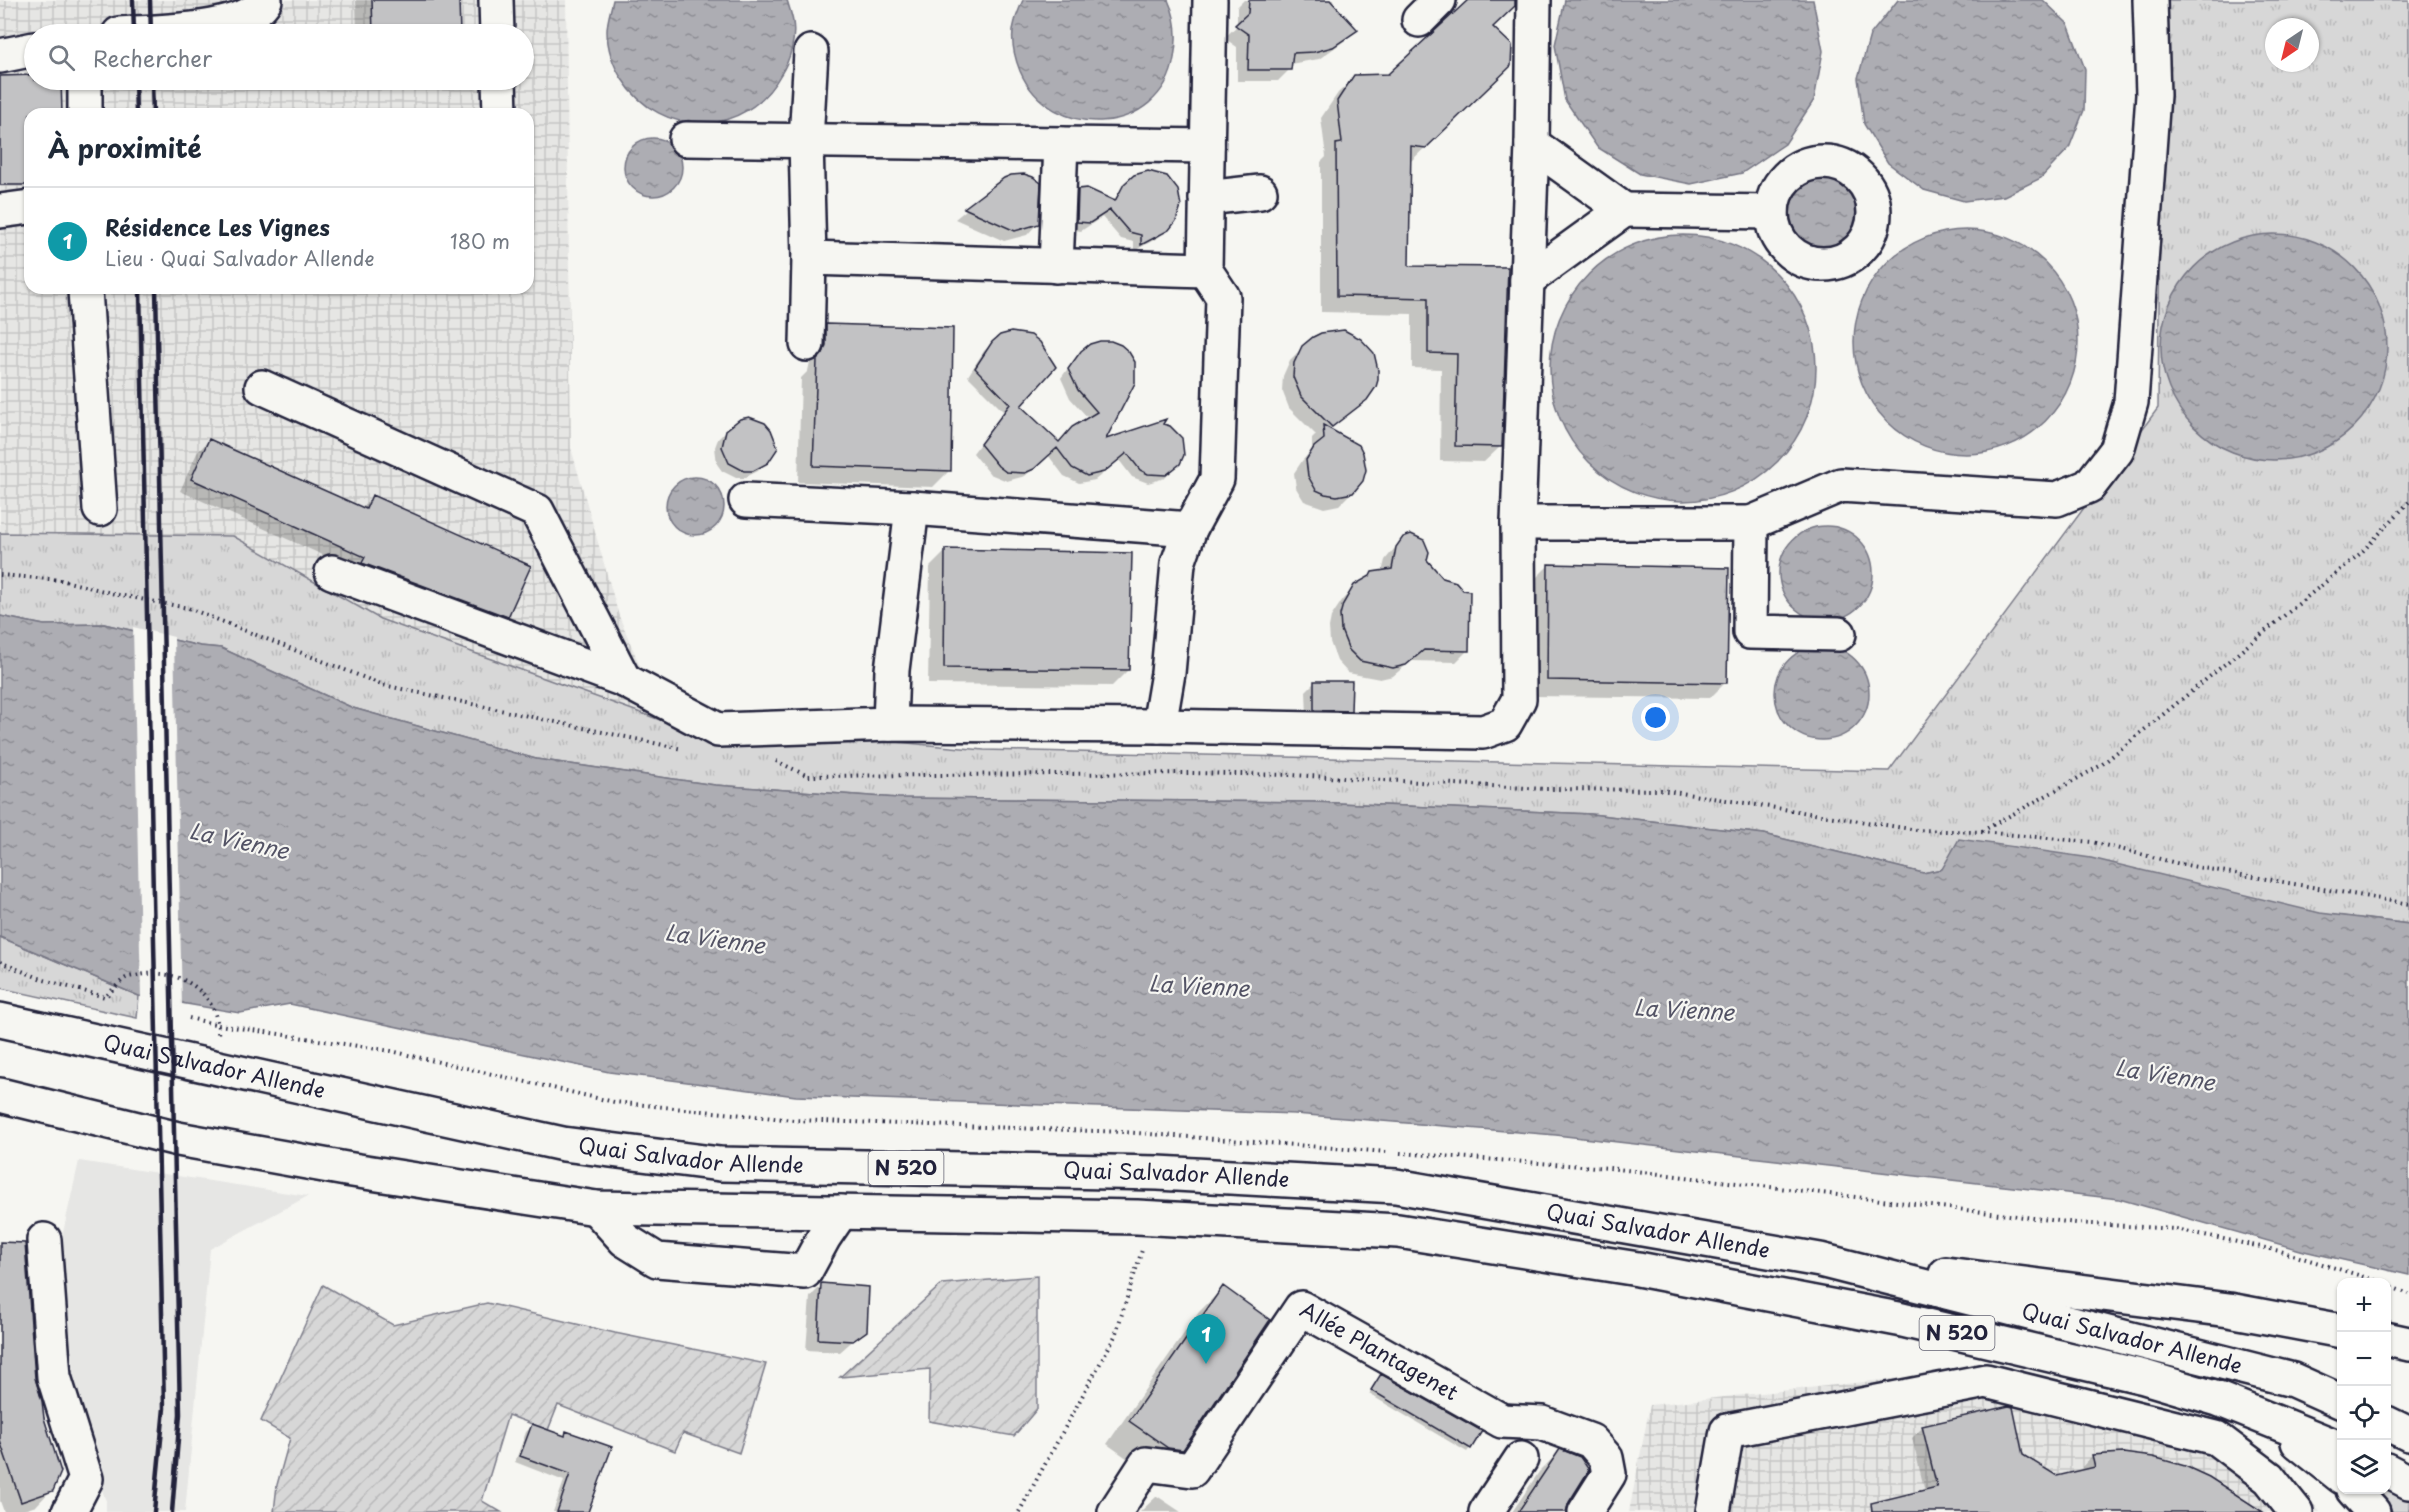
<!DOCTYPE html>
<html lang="fr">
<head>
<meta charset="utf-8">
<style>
  :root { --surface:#fff; --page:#f6f6f7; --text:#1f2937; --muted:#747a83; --line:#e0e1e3; --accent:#22223b }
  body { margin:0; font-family:"Playpen Sans",sans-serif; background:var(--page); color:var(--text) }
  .controls { position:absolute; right:18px; bottom:18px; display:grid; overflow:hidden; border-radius:12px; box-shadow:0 2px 4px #0004 }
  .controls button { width:54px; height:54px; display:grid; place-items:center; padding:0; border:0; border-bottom:2px solid var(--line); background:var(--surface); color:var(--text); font:30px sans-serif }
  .compass { position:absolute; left:2265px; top:18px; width:54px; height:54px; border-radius:50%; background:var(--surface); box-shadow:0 2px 4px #0004; rotate:215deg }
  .you { position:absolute; left:1656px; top:718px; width:21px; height:21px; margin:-15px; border:4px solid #fff; border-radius:50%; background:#1a73e8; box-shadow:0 0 0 9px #1a73e833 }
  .badge { display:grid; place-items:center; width:39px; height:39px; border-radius:50%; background:var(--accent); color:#fff; font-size:20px; font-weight:700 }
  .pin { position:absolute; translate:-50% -50px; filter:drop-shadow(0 2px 3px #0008) }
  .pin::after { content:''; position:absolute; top:32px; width:21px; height:18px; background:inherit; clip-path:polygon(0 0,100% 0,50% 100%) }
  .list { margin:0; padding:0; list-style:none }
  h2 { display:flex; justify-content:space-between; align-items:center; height:78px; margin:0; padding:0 24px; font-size:26px }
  h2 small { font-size:20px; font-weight:400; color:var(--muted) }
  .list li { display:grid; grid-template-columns:39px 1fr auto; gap:18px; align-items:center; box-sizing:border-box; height:108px; padding:0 24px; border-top:2px solid var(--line) }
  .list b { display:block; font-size:22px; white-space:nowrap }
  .list p { margin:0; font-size:20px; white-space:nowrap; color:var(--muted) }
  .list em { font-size:20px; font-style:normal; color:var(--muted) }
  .icon { flex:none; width:33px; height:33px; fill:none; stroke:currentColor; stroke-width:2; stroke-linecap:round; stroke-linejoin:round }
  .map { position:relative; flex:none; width:2409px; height:1512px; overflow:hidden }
  .search { position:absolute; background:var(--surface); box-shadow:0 2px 4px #0004; left:24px; top:24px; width:510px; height:66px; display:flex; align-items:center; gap:15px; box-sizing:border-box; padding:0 21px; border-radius:33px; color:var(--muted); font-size:22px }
  .panel { position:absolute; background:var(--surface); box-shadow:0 2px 4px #0004; left:24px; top:108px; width:510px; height:186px; border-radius:18px }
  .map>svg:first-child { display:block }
  .built { fill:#e6e6e4 }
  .industrial { fill:url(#industrial-grid); fill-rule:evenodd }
  .grass { fill:#d7d7d7; stroke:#7c7c89; stroke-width:1.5 }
  .park { fill:url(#park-tufts); stroke:#7c7c89; stroke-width:1.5; fill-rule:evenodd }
  .garden { fill:url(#garden-furrows); stroke:#7c7c89; stroke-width:1.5 }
  .water { fill:url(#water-ripples); stroke:#757583; stroke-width:1.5 }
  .pier { fill:#f6f6f2 }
  .shadow { fill:#0003 }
  .building { fill:#c2c2c4; stroke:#22223b; stroke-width:1.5 }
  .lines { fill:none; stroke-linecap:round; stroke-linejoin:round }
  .minor-casing { stroke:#22223b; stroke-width:38 }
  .major-casing { stroke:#22223b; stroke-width:38 }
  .path { stroke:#22223b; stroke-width:4; stroke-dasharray:1.5 4.5; stroke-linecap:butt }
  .minor { stroke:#f6f6f2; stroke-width:33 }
  .major { stroke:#f6f6f2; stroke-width:33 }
  .rail { stroke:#22223b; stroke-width:4.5 }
  .labels { text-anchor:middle; stroke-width:4.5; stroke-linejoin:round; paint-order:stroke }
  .shield { fill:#f6f6f2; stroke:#626272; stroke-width:1.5 }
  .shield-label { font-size:20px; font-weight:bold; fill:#22223b }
  .street-label { font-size:21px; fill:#22223b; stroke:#f6f6f2 }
  .water-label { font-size:22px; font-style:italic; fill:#535365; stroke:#f6f6f2 }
</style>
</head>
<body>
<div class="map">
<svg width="2409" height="1512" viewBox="0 0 2409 1512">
  <defs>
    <pattern id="industrial-grid" width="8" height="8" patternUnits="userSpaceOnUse" patternTransform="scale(1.5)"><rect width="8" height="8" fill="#e6e6e4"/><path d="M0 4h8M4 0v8" fill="none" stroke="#c5c5c4"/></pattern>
    <pattern id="park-tufts" width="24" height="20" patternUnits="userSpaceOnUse" patternTransform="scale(1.5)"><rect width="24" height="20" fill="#d7d7d7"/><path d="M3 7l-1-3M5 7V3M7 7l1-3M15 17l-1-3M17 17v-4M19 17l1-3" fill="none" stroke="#b8b8b9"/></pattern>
    <pattern id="garden-furrows" width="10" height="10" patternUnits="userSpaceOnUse" patternTransform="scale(1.5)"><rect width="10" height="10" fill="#d7d7d7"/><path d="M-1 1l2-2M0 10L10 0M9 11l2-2" fill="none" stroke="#b8b8b9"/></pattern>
    <pattern id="water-ripples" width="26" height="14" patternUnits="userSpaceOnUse" patternTransform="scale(1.5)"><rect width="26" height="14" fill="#adadb3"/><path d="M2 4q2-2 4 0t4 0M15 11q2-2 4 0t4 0" fill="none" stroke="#8c8c93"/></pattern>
  </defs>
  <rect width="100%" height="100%" fill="#f6f6f2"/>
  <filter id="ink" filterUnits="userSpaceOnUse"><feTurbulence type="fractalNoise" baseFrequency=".0167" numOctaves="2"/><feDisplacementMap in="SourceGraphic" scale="12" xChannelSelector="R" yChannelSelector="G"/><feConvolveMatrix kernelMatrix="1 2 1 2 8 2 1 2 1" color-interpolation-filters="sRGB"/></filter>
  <g filter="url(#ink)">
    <path class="built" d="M79 1161 308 1196 210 1249 185 1512H106V1501L62 1376V1237Z"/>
    <path class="industrial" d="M0 0H566L571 448 619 616 663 721 380 619 233 536 0 533ZM34 34H524V80H34ZM30 114H528V288H30Z
      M1984 1369 2203 1422 2252 1444 2289 1467 2287 1471 2320 1512H1629L1650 1405Z"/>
    <path class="grass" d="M2387 1484 2409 1495V1512H2393L2374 1490H2386Z"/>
    <path class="park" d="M2162 0H2409V924L1942 869 1923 873 1764 834 1591 814 1314 802 898 798 715 785 536 759 353 708 221 648 200 646 104 624 44 625 0 616V533L233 536 380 619 663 721 984 750 1889 771 2158 408ZM2274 27H2310V63H2274Z
      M0 937 139 996 137 1018 0 988Z"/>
    <path class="garden" d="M1037 1276V1409L1014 1436 929 1421 930 1369 840 1377 942 1284Z
      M323 1285 393 1325 487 1303 615 1333 766 1364 739 1453 683 1433 675 1451 558 1405 548 1430 508 1415 482 1501 501 1512H274L277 1485 290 1438 261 1421Z"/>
    <path class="water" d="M613 0H787C789 7 792 15 793 22 796 39 790 60 781 74 746 138 661 140 622 79 613 66 607 47 607 31 607 21 611 10 613 0Z
      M1023 0H1168C1177 19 1178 37 1174 58 1161 136 1051 143 1020 71 1014 56 1010 37 1015 21 1017 14 1020 7 1023 0Z
      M1565 0H1813L1823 51 1814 100 1785 144 1742 173 1691 184 1640 174 1597 147 1565 100 1555 45Z
      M1898 0H2043L2068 24 2085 69 2084 110 2069 148 2041 178 2004 196 1964 201 1924 190 1888 163 1864 124 1858 78 1870 35Z
      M624 167a29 29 0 1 1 58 0a29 29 0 1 1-58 0Z
      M1788 212a38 38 0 1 1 76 0a38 38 0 1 1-76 0Z
      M1854 342a112 112 0 1 1 224 0a112 112 0 1 1-224 0Z
      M2161 347a113 113 0 1 1 226 0a113 113 0 1 1-226 0Z
      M1550 368a133 133 0 1 1 266 0a133 133 0 1 1-266 0Z
      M666 506a29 29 0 1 1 58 0a29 29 0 1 1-58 0Z
      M1779 573a47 47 0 1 1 94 0a47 47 0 1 1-94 0Z
      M0 616 44 625 104 624 200 646 221 648 353 708 536 759 715 785 898 798 1314 802 1591 814 1764 834 1923 873 1942 869 1959 839 2091 858 2320 913 2409 924V1275L2304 1251 2119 1199 1556 1135 1295 1114 796 1096 609 1072 290 1004 240 1013 139 996 0 937Z
      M1775 693a47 47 0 1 1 94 0a47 47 0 1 1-94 0Z"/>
    <path class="pier" d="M133 627 174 637 182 1007 141 999Z"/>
    <path class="shadow" d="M356 0H458L459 34H357Z
      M1244 0H1333L1332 4 1356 30 1344 41 1319 59 1290 64V69L1278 81H1237V47L1224 38 1237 26V7Z
      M1470 0H1501L1491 27 1493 82 1409 163 1407 267 1506 269 1501 446 1484 462 1440 461 1441 369 1412 368V314L1321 312V162L1326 157 1321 118 1338 93 1355 77 1389 75Z
      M358 80H451L443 87H358Z
      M1004 179 1037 224 1027 235 1004 241 955 219Z
      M1125 185 1167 228 1159 237 1134 251V242L1121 239 1102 217 1081 231 1069 229 1071 199 1079 190 1113 201Z
      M827 325 949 471 933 487 798 482 801 378 808 371 810 362 811 341Z
      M993 343 1019 406 1059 444 1089 419 1070 398 1061 378 1074 360 1091 346 1103 442 1179 463 1165 478 1148 483 1132 477 1119 460 1095 480 1079 483 1064 476 1048 455 1025 476 1007 481 990 474 973 453 1004 412 968 376 984 351Z
      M1303 347 1366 399 1329 430 1352 492 1339 505 1324 508 1304 501 1296 488 1294 473 1302 461 1312 450V439L1316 435 1289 408 1282 390 1283 376 1290 360Z
      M749 419 766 462 758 471 744 478H736L722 471 717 464 715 447 718 439 733 424Z
      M209 440 361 508 373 497 507 616 495 629 354 569 180 491 197 453Z
      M1403 538 1442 580 1468 650 1456 662 1411 661 1393 676 1380 679 1348 673 1337 661 1330 642 1329 627 1331 617 1343 599 1355 587 1382 572 1385 560Z
      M946 551 1128 670 1112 686 928 684 930 567Z
      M1549 565 1726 682 1710 698 1532 696 1533 581Z
      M1314 683 1350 710 1342 718 1307 717 1306 691Z
      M0 1244 34 1379 51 1490 36 1506 18 1512H4L0 1501Z
      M822 1285 865 1330 840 1352 806 1350 810 1297Z
      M1223 1288 1182 1449 1158 1473 1145 1471 1107 1444 1199 1312Z
      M1378 1380 1470 1448 1467 1452 1369 1394Z
      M532 1426 563 1437 567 1433 586 1512H553L564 1481 515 1462 526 1432Z
      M1923 1427 2022 1456 2057 1477 2083 1472 2082 1467 2092 1456 2253 1512H1897L1925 1492 1912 1438Z
      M1560 1451 1568 1501 1565 1512H1512L1539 1472Z
      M1157 1496 1181 1512H1140Z"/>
    <path class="building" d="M372 0H459L460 34H373Z
      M1249 0H1330L1358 30 1333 47 1314 52 1293 53 1291 70H1248L1249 35 1235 25 1248 13Z
      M1468 0H1515V6L1493 27 1512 45 1511 66 1426 148 1411 146 1409 266 1508 267 1502 447 1455 446 1457 354 1428 353V298L1337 296 1336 144 1342 143 1337 101 1354 75 1388 74Z
      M34 75V80H61L62 114H30V185H0V76Z
      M1148 171 1167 176 1178 190 1181 206 1176 221 1169 230 1141 245V235L1129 232 1110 210 1090 223 1077 222 1078 189 1087 188 1115 201 1124 184 1134 175Z
      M1024 174 1033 177 1041 183 1039 224 1015 231 964 208 1004 178 1011 175Z
      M826 324 953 328 951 471 813 466 817 360 823 353 826 345Z
      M1344 330 1361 339 1374 353 1378 370V380L1376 387 1367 400 1332 427 1301 396 1293 377 1294 363 1302 346 1313 337 1321 333Z
      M1011 332 1031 335 1040 342 1056 367 1021 406 1059 442 1072 427 1097 412 1078 390 1068 369 1081 351 1090 344 1100 341H1111L1121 345 1129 352 1135 362V383L1106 439 1166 419 1163 424 1170 426 1182 438 1184 455 1180 464 1166 475 1148 474 1140 470 1127 453 1104 472 1087 476 1072 468 1057 448 1034 469 1025 473 1006 472 998 466 980 444 1010 404 975 368 992 342 1000 335Z
      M749 417 765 423 771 430 778 448 768 463 753 471H744L729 463 722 447 726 430 740 419Z
      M1323 425 1359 445 1363 453 1366 470 1363 481 1353 493 1337 496 1325 494 1316 490 1308 476 1306 460 1314 447 1324 439Z
      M209 439 366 509 372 495 531 566 508 617 362 563 365 557 191 479Z
      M1411 534 1424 540 1429 552 1427 560 1443 578 1456 582 1463 590 1470 591 1469 651 1424 650 1406 665 1393 668 1360 661 1349 650 1341 630 1340 615 1343 604 1354 585 1370 576 1372 572 1392 569 1396 547 1403 537Z
      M945 549 1132 553 1129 670 944 668Z
      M1548 564 1729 568 1727 683 1547 680Z
      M1314 681H1352L1351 711 1314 710Z
      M0 1242 25 1243 35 1378 42 1401 44 1418 61 1472 53 1491 21 1502 0 1441Z
      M821 1283 869 1287 867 1331 853 1341 818 1339Z
      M1223 1286 1270 1320 1183 1450 1168 1448 1129 1421Z
      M1381 1374 1482 1431 1471 1449 1371 1390Z
      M2009 1406 2013 1407 2023 1455 2057 1476 2095 1467 2092 1455 2123 1453 2153 1457 2185 1466 2209 1477 2263 1512H1872L1871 1503 1937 1487 1922 1426Z
      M532 1424 565 1436 566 1431 612 1447 588 1512H557L570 1474 520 1456Z
      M1560 1449 1580 1457 1589 1470 1569 1502 1566 1512H1518Z"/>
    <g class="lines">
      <defs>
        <g id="minor">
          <path d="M496 0 497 34"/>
          <path d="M1419 20 1439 0"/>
          <path d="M119 34C155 31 246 33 265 0"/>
          <path d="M0 56 34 49"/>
          <path d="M499 80 500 114"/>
          <path d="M85 114V80"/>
          <path d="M686 139 1207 146"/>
          <circle cx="1823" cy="213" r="51"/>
          <path d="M1206 198 1260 192"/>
          <path d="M1624 210 1772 212"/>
          <path d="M0 211 30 207"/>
          <path d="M809 258 1205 270"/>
          <path d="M1056 266 1061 144"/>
          <path d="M1527 280 1624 210 1532 144"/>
          <path d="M85 290 100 509"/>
          <path d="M807 344 809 258 806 141 811 52"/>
          <path d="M262 387 537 511 624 680"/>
          <path d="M746 500 912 508 1190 529"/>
          <path d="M1518 523H1751L1750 632 1839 634"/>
          <path d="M1751 523 1841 485 2057 499 2089 486 2117 450 2131 402 2153 95 2150 0"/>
          <path d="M332 572 624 680 718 730 890 724 1159 726 1483 732 1505 724 1519 699 1518 523 1532 144 1534 0"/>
          <path d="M890 724 892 670 912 508"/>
          <path d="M1159 726 1168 673 1178 563 1190 529 1217 479 1223 297 1205 270 1210 0"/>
          <path d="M596 1208 625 1240 657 1260 805 1272 824 1237 841 1212"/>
          <path d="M44 1240 54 1377 86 1479 69 1512"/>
          <path id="s1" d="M1115 1512 1146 1464 1192 1470 1301 1308 1502 1421 1542 1423 1591 1441 1606 1458 1609 1474 1585 1512"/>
          <path d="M1486 1512 1521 1459"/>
          <path d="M1713 1512 1727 1431 1986 1381 2216 1438 2269 1478 2296 1512"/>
        </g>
        <g id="major">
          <path id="s2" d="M0 1020 563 1144 720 1164 1158 1173 1396 1186 1820 1260 2293 1380 2342 1402"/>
          <path d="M0 1095 178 1139 346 1169 596 1208 1137 1217 1398 1231 1638 1269 1898 1319 2144 1377 2218 1399 2342 1449"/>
          <path d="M1946 1274 2229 1310 2342 1331"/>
          <path d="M2386 1339 2409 1344"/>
          <path d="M2386 1423 2409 1434"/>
          <path d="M2298 1442 2342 1477"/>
          <path d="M2386 1470 2409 1482"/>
          <path d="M2353 1490 2373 1512"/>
        </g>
      </defs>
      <use href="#minor" class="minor-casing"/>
      <use href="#major" class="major-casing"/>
      <path class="path" d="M0 575 61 580 119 595 188 608 383 685 682 749
        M776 761 808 776 1189 773 1292 775 1545 789 1661 790 1917 830 1981 832 2092 842 2180 864 2409 904
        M1982 831 2100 766 2361 553 2409 502
        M0 962 44 980 105 997C112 991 119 982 126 978 130 976 136 976 140 975 180 967 221 994 218 1037
        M189 1018 219 1025 391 1051 614 1102 794 1120 1123 1132 1387 1152
        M1400 1153 1609 1168 2076 1223 2176 1229 2280 1251 2381 1282
        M2386 1285 2409 1294
        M1019 1512 1115 1336 1143 1247"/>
      <use href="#minor" class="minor"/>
      <use href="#major" class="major"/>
      <path class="rail" d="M133 0 134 34
        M150 0 151 34
        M135 80 136 114
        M152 80 153 114
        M140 288 164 1408 154 1512
        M156 288 180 1414 172 1512"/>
    </g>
  </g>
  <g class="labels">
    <g class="shield">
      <rect x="868.5" y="1151" width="75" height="34" rx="4.5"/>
      <rect x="1919.5" y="1316" width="75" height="34" rx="4.5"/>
    </g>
    <g class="shield-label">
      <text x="906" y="1175">N 520</text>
      <text x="1957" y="1340">N 520</text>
    </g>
    <g class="street-label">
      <text dy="7" stroke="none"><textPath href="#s2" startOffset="219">Quai Salvador Allende</textPath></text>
      <text dy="7" stroke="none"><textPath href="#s2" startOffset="705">Quai Salvador Allende</textPath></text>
      <text dy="7" stroke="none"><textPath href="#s2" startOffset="1191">Quai Salvador Allende</textPath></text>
      <text dy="7" stroke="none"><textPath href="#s2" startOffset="1677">Quai Salvador Allende</textPath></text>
      <text dy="7" stroke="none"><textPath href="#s2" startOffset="2163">Quai Salvador Allende</textPath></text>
      <text dy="7" stroke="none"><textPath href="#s1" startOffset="388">Allée Plantagenet</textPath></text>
    </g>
    <g class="water-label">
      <text transform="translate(239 841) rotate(12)" y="8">La Vienne</text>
      <text transform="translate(715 939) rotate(8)" y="8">La Vienne</text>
      <text transform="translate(1199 986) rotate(3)" y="8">La Vienne</text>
      <text transform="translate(1684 1010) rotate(3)" y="8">La Vienne</text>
      <text transform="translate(2165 1075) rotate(9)" y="8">La Vienne</text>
    </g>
  </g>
</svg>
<div class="controls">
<button>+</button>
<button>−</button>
<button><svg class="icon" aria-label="locate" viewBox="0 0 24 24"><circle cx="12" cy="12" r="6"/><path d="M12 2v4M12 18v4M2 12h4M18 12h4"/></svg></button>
<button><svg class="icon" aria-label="layers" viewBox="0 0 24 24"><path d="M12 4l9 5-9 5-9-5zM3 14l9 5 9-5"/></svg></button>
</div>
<svg class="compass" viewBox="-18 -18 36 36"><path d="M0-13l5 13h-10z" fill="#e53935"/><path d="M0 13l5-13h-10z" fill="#747a83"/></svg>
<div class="you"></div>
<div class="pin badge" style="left:1206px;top:1364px;background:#0f9aa8">1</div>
<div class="search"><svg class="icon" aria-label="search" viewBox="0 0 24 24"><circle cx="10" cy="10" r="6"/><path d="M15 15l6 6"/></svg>Rechercher</div>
<section class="panel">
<h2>À proximité<small></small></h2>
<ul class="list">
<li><span class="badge" style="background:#0f9aa8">1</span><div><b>Résidence Les Vignes</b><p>Lieu · Quai Salvador Allende</p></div><em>180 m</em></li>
</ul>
</section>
</div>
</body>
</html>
